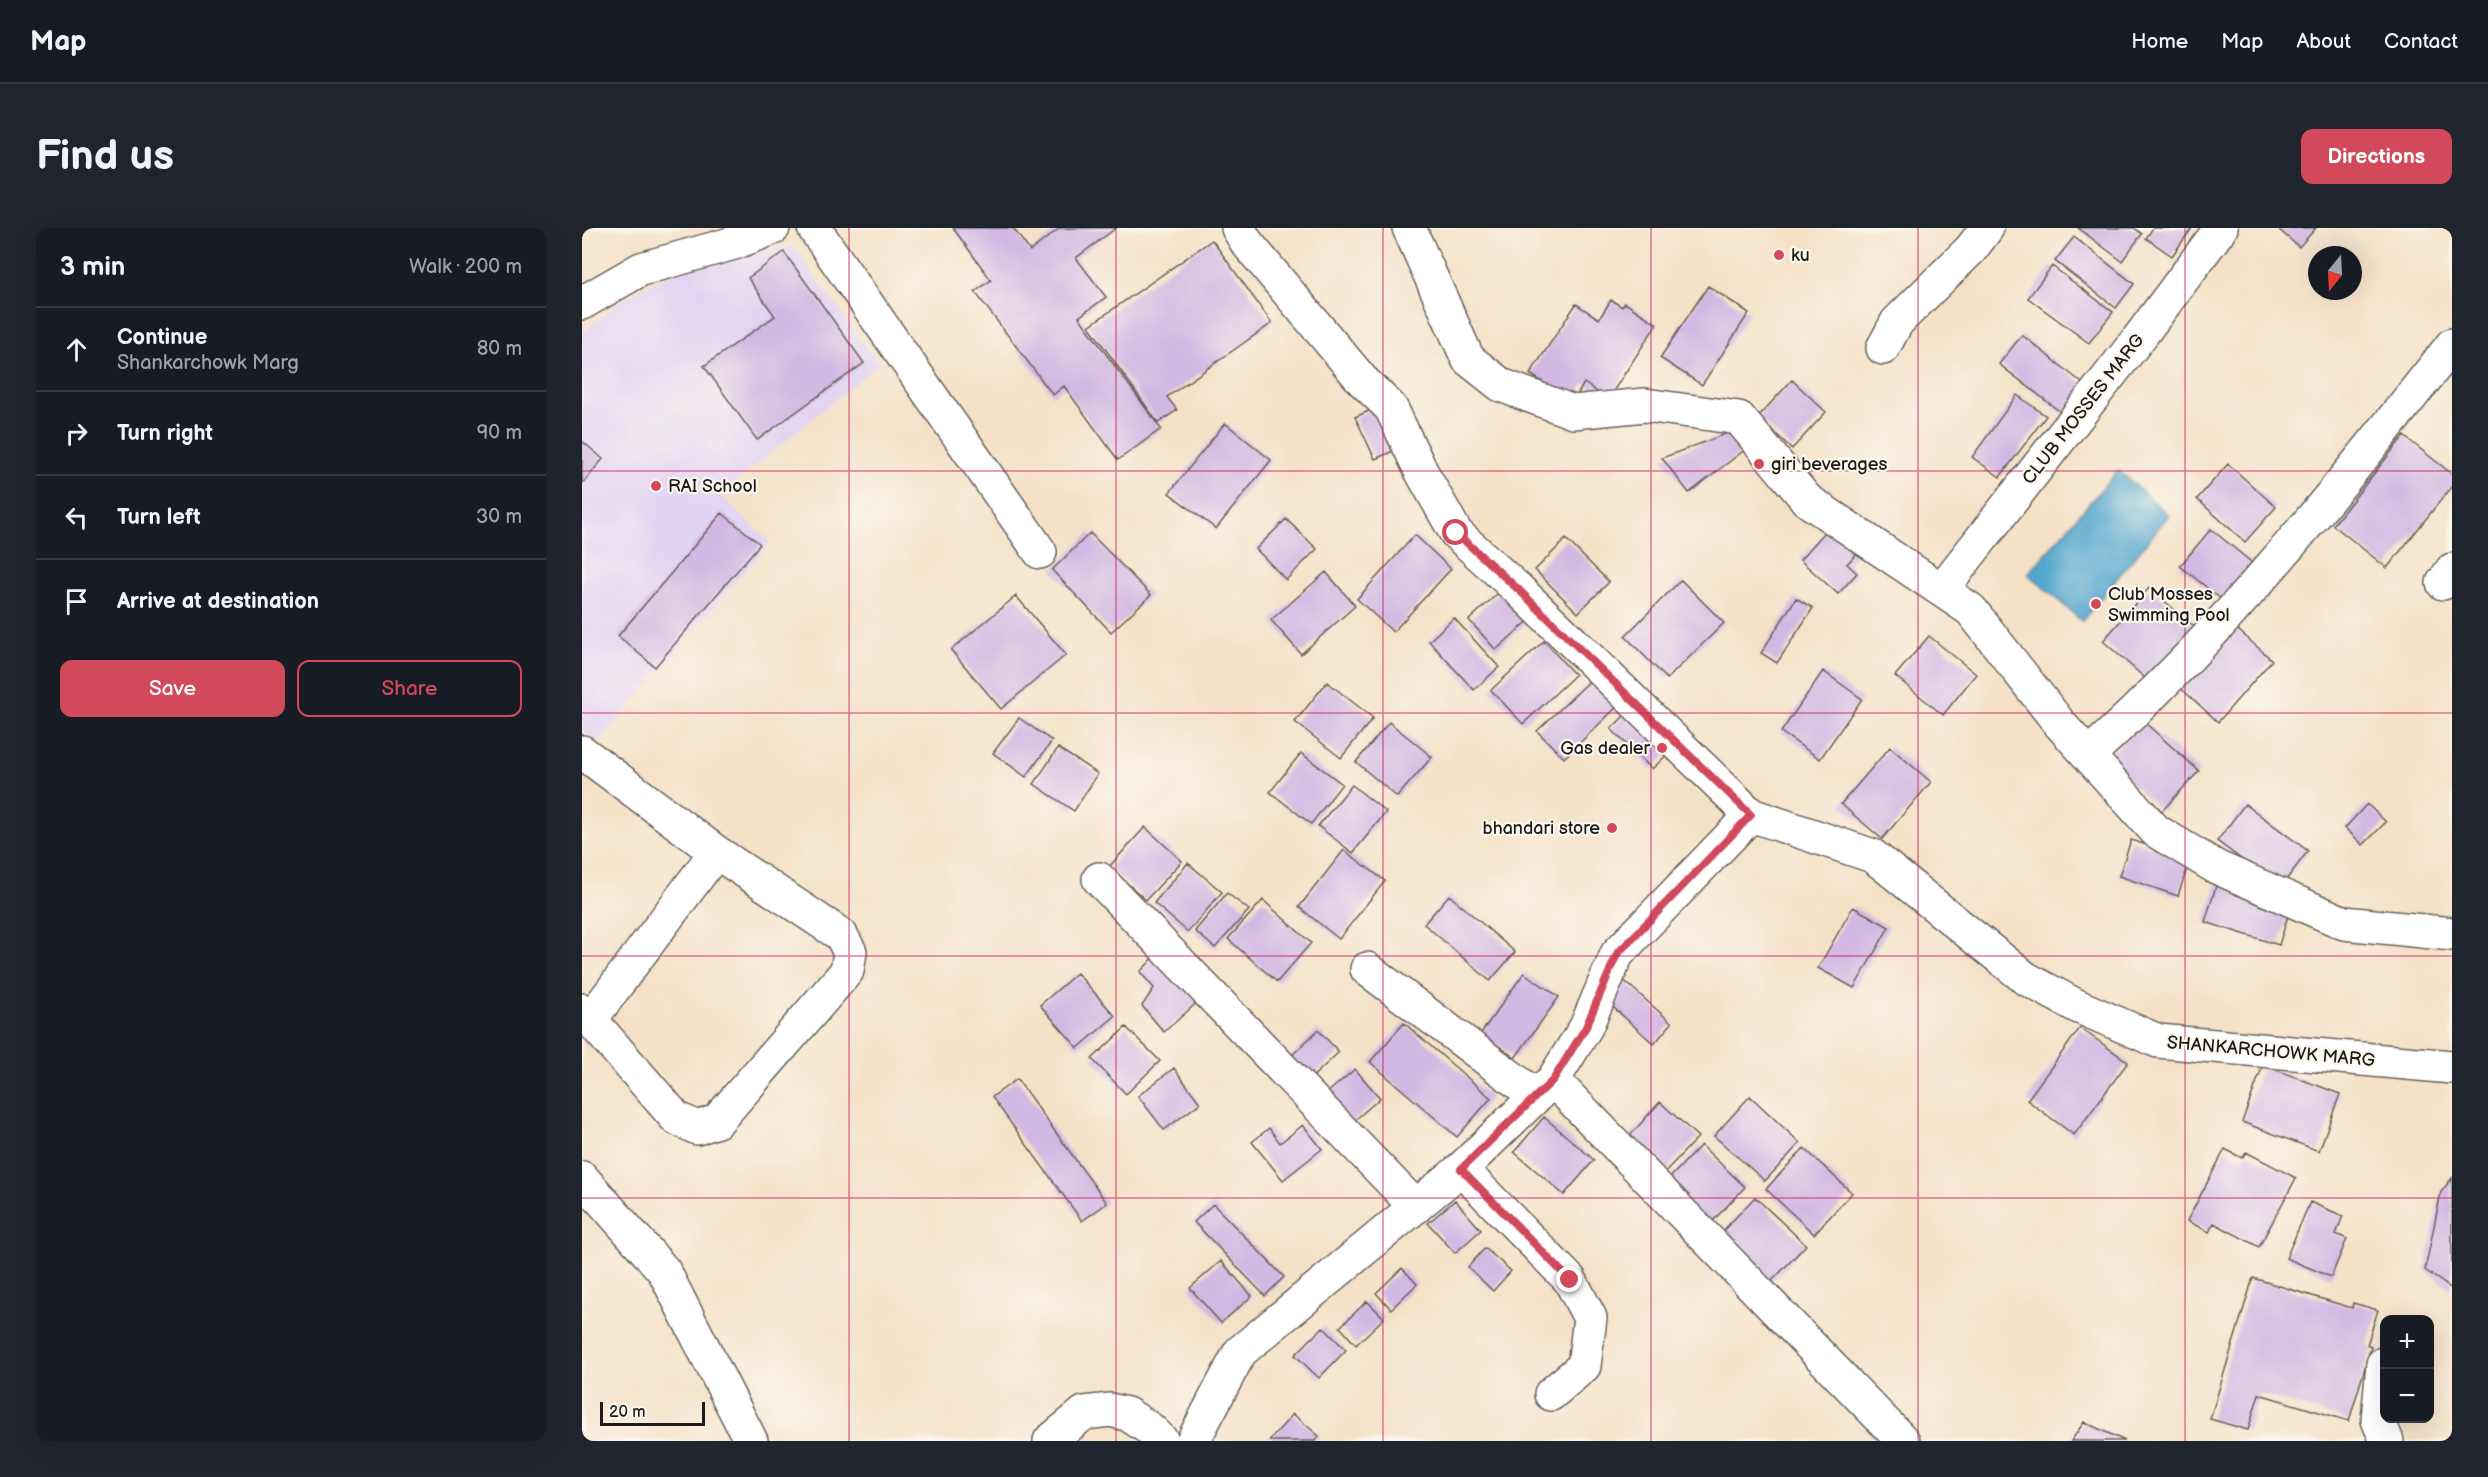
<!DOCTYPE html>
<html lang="en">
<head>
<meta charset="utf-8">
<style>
  :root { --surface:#171b24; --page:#20242c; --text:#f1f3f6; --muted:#9ea1a6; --line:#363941; --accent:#d1495b }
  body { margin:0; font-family:"Balsamiq Sans",sans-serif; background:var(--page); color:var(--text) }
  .controls { position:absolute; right:18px; bottom:18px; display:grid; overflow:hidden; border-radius:12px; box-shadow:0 6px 24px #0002 }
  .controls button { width:54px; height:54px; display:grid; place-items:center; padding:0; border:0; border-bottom:2px solid var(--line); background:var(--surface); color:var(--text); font:30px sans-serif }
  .compass { position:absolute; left:1726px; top:18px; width:54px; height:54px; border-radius:50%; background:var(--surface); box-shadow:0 6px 24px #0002; rotate:198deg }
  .scale { position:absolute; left:18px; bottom:15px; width:105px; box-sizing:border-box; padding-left:6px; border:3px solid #1c1c1c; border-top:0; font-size:16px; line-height:21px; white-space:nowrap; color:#1c1c1c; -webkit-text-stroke:4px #fbf7ec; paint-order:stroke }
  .stop { position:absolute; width:18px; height:18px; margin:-14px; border:4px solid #d1495b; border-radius:50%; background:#fff }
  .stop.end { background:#d1495b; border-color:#fff; box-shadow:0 2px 6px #0008 }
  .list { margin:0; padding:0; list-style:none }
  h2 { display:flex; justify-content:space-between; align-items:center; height:78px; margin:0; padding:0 24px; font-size:26px }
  h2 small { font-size:20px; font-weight:400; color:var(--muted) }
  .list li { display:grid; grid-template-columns:39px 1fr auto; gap:18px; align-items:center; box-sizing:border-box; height:84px; padding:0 24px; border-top:2px solid var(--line) }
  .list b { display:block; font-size:22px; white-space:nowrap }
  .list p { margin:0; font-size:20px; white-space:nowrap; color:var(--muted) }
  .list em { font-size:20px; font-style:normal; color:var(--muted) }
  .actions { display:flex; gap:12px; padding:18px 24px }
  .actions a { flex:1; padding:14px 0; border:2px solid var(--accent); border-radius:12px; text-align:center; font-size:21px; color:var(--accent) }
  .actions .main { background:var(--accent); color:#fff }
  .icon { flex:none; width:33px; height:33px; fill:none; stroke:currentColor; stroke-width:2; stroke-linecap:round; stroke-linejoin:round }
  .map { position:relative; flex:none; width:1870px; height:1213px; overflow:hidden; border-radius:12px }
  header { display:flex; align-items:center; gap:36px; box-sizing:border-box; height:84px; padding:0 30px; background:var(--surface); border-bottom:2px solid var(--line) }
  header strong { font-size:28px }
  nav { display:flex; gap:33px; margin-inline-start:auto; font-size:21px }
  .intro { display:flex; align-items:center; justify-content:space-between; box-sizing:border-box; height:144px; padding:0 36px }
  h1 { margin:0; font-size:42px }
  .button { padding:15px 27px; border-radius:12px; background:var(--accent); color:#fff; font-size:21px; font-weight:700 }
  main { display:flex; gap:36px; padding:0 36px }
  aside { flex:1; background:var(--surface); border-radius:12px; box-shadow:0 6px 24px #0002 }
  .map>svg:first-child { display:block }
  .built { fill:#e2d4f3 }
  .water { fill:#51a6cd; stroke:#366174; stroke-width:1.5 }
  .building { fill:#d2b8e3 }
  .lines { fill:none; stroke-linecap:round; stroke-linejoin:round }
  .street-casing { stroke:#686158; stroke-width:36 }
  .street { stroke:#fff; stroke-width:33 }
  .route { stroke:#d1495b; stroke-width:8 }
  .grid { fill:none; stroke:#c2185b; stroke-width:1.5; stroke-opacity:0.55 }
  .poi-dot { fill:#d1495b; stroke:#fbf7ec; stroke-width:2 }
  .labels { text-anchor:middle; stroke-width:4.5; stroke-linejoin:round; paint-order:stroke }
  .poi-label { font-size:18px; fill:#1c1c1c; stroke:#fbf7ec; text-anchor:start }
  .street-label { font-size:18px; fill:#1c1c1c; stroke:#fbf7ec }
</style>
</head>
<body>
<header>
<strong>Map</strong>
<nav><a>Home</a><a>Map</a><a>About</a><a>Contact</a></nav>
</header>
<div class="intro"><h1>Find us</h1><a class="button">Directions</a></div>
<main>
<aside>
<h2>3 min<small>Walk · 200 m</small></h2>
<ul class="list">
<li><svg class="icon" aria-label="ahead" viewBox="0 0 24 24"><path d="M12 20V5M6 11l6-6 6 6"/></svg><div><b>Continue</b><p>Shankarchowk Marg</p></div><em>80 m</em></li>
<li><svg class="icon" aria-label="right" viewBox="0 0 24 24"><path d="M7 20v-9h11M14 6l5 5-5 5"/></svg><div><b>Turn right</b></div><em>90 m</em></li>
<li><svg class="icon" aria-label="left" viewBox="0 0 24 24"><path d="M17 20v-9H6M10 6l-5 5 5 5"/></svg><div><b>Turn left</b></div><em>30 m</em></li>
<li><svg class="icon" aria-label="arrive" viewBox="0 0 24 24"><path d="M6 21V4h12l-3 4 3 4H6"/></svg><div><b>Arrive at destination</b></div></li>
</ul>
<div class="actions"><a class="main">Save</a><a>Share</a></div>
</aside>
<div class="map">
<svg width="1870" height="1213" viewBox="0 0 1870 1213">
  <rect width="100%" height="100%" fill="#fbf7ec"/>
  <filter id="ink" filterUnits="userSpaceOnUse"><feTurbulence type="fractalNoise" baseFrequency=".0167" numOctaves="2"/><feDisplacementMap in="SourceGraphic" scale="12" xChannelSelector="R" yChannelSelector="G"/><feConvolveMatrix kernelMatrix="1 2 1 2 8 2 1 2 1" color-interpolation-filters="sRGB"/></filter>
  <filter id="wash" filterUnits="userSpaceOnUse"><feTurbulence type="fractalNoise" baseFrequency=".008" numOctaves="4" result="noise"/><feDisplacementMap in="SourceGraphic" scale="24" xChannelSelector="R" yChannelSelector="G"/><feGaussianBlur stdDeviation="1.35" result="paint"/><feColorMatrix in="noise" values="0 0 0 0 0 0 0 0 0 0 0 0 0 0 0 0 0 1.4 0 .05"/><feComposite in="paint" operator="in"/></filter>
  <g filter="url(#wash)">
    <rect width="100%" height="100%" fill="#f5e1c8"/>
    <path class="built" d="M212 19 296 136 138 267 188 314 17 514 0 502V106L32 78 62 58 148 22Z"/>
    <path class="water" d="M1536 242 1587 287 1500 393 1446 346Z"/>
    <g id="blocks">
      <path class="building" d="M371 0H431L448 23 478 0H534L494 30 524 69 497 89 579 201 536 232 482 158 471 167 393 64 409 52Z
        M1496 0H1552L1560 6 1540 33Z
        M1571 0H1610L1590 28 1564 10Z
        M1695 0H1734L1717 19Z
        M1492 9 1552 56 1534 80 1473 33Z
        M630 12 690 95 585 169 595 182 576 195 507 98Z
        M202 24 282 135 175 212 122 138 193 88 166 50Z
        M1470 38 1531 84 1507 115 1446 70Z
        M1126 58 1167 85 1120 157 1078 130Z
        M1029 72 1040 79 1043 75 1075 96 1026 171 1002 155 991 174 948 146 994 76 1017 91Z
        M1440 107 1504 158 1481 186 1417 136Z
        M1210 152 1244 184 1210 221 1176 189Z
        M1435 167 1464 188 1418 249 1390 229Z
        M796 179 816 221 793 231 773 189Z
        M643 195 689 232 634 301 587 265Z
        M1146 205 1165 220 1107 265 1080 230Z
        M1822 208 1870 246V258L1805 340 1751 297Z
        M0 213 21 231 0 256Z
        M1646 236 1694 279 1663 314 1615 271Z
        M140 285 178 316 73 439 36 408Z
        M704 291 735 321 704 352 674 321Z
        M1250 296 1278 322 1265 336 1275 345 1256 366 1218 332Z
        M1629 301 1674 338 1644 375 1598 338Z
        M508 305 569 367 529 404 470 342Z
        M833 307 869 341 811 404 775 371Z
        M984 311 1027 354 996 385 953 342Z
        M744 344 773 378 719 426 689 392Z
        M1099 352 1142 395 1085 451 1043 408Z
        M925 357 953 387 914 422 887 392Z
        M1567 360 1619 404 1572 458 1521 413Z
        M434 368 484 427 419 481 369 422Z
        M1214 370 1231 380 1195 435 1179 425Z
        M872 390 917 439 892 462 847 413Z
        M1646 393 1690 432 1636 494 1592 454Z
        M1347 408 1394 446 1361 487 1313 448Z
        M962 413 993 447 941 496 909 462Z
        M1241 443 1280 471 1238 531 1199 504Z
        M1013 448 1040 474 982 530 955 503Z
        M745 454 791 490 759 530 713 494Z
        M1053 477 1094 518 1070 541 1029 501Z
        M437 490 470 513 444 549 411 525Z
        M1561 493 1617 543 1580 583 1524 532Z
        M807 494 850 529 815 569 774 534Z
        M1308 519 1349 554 1300 611 1259 576Z
        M476 520 516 546 492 583 452 556Z
        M719 525 760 556 729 596 688 564Z
        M770 557 804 584 771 625 736 598Z
        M1663 576 1726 623 1698 660 1635 613Z
        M1785 576 1804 594 1781 617 1763 600Z
        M563 599 600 633 564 672 527 639Z
        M1549 612 1608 631 1596 668 1537 648Z
        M762 622 803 653 757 711 717 679Z
        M606 635 640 664 606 704 572 675Z
        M1635 655 1709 678 1697 717 1623 694Z
        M645 665 667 682 633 720 613 703Z
        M867 667 933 724 908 753 842 696Z
        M681 672 729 715 695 754 646 711Z
        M1271 679 1307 699 1272 760 1236 740Z
        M577 724 619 771 582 804 560 778 572 760 558 744Z
        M495 745 533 788 496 820 458 777Z
        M942 745 977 769 933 830 899 805Z
        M1038 749 1090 795 1072 816 1020 769Z
        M822 795 909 870 875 909 788 834Z
        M544 799 578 833 544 866 510 831Z
        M1498 800 1546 834 1492 907 1445 872Z
        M736 802 757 824 722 857 701 836Z
        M1681 837 1758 866 1737 923 1660 894Z
        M592 840 618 875 582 902 556 868Z
        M773 841 798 870 764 900 738 871Z
        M435 851 525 975 500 993 410 869Z
        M1168 868 1218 915 1183 953 1132 908Z
        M1078 874 1116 909 1080 947 1043 913Z
        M962 889 1012 932 982 967 932 924Z
        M721 897 740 921 701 952 670 914 687 900 698 915Z
        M1119 917 1163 959 1127 997 1083 955Z
        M1222 920 1270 965 1232 1006 1184 961Z
        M1643 921 1660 930 1664 924 1714 950 1677 1019 1632 995 1627 1004 1605 993Z
        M1870 950V1061L1843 1042 1859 964Z
        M1173 969 1224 1017 1189 1054 1138 1006Z
        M873 972 899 1002 873 1025 846 995Z
        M1728 974 1761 988 1754 1006 1765 1011 1749 1049 1704 1030Z
        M631 976 702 1049 683 1068 612 994Z
        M903 1020 929 1043 911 1063 886 1039Z
        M639 1033 670 1068 639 1095 608 1060Z
        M820 1040 835 1056 809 1081 794 1065Z
        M1671 1050 1770 1080 1771 1075 1796 1082 1785 1117 1789 1119 1767 1193 1677 1166 1666 1202 1628 1191Z
        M785 1073 802 1090 774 1117 758 1099Z
        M741 1099 764 1122 737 1150 713 1127Z
        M711 1186 737 1208 733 1213H687Z
        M1502 1194 1543 1213H1489Z"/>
    </g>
  </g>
  <g filter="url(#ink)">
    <use href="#blocks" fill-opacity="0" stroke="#686158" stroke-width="1.5"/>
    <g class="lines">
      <defs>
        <path id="street" d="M232 0 458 324
          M656 0 665 15 780 152 809 180 839 243 874 305 938 363 1169 587 1291 628 1443 750 1495 778 1576 813 1870 839
          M827 0 886 131 919 157 991 184 1063 177 1157 190 1225 272 1389 382 1478 496 1574 603 1634 639 1762 695 1870 706
          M0 75 59 41 152 15 191 0
          M1301 120 1315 94 1389 21 1405 0
          M1861 355 1870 342
          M1360 361 1557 110 1639 0
          M0 524 134 624 259 707 268 724 265 743 135 893 115 900 94 890 0 782
          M1506 527C1642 405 1757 260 1870 117
          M517 651 834 979
          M785 741 954 868
          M9 791 134 624
          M971 852 1321 1213
          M879 941 988 1052 1008 1090 1002 1138 969 1166
          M0 950 82 1043 169 1213
          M1801 1136 1796 1192 1805 1213
          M468 1213 502 1185 528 1182 545 1186 568 1201 580 1213
          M611 1213 658 1124 879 941 971 852 1004 799 1035 726 1169 587"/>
      </defs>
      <use href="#street" class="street-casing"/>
      <use href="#street" class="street"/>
    </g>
  </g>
  <g class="lines" filter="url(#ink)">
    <path class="route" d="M874 305 938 363 1169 587 1035 726 1004 799 971 852 879 941 988 1052"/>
  </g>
  <path class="grid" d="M267 0V1213M534 0V1213M801 0V1213M1069 0V1213M1336 0V1213M1603 0V1213M0 243H1870M0 485H1870M0 728H1870M0 970H1870"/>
  <g class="poi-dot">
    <circle cx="1197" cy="27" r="6"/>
    <circle cx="1177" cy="236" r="6"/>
    <circle cx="74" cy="258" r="6"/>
    <circle cx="1514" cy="376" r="6"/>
    <circle cx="1080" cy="520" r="6"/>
    <circle cx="1030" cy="600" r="6"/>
  </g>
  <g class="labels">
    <g class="poi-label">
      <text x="1209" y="33">ku</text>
      <text x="1189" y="242">giri beverages</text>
      <text x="86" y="264">RAI School</text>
      <text x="1526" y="372">Club Mosses<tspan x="1526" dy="21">Swimming Pool</tspan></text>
      <text x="1068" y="526" text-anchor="end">Gas dealer</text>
      <text x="1018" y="606" text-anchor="end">bhandari store</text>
    </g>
    <g class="street-label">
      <text transform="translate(1501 181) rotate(-52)" y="6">CLUB MOSSES MARG</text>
      <text transform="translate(1689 823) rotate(5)" y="6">SHANKARCHOWK MARG</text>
    </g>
  </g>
</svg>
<div class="controls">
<button>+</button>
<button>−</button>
</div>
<svg class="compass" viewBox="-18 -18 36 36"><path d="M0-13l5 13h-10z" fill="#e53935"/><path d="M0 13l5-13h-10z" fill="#9ea1a6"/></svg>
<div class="scale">20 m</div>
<div class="stop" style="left:874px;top:305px"></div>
<div class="stop end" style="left:988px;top:1052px"></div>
</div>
</main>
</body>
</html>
